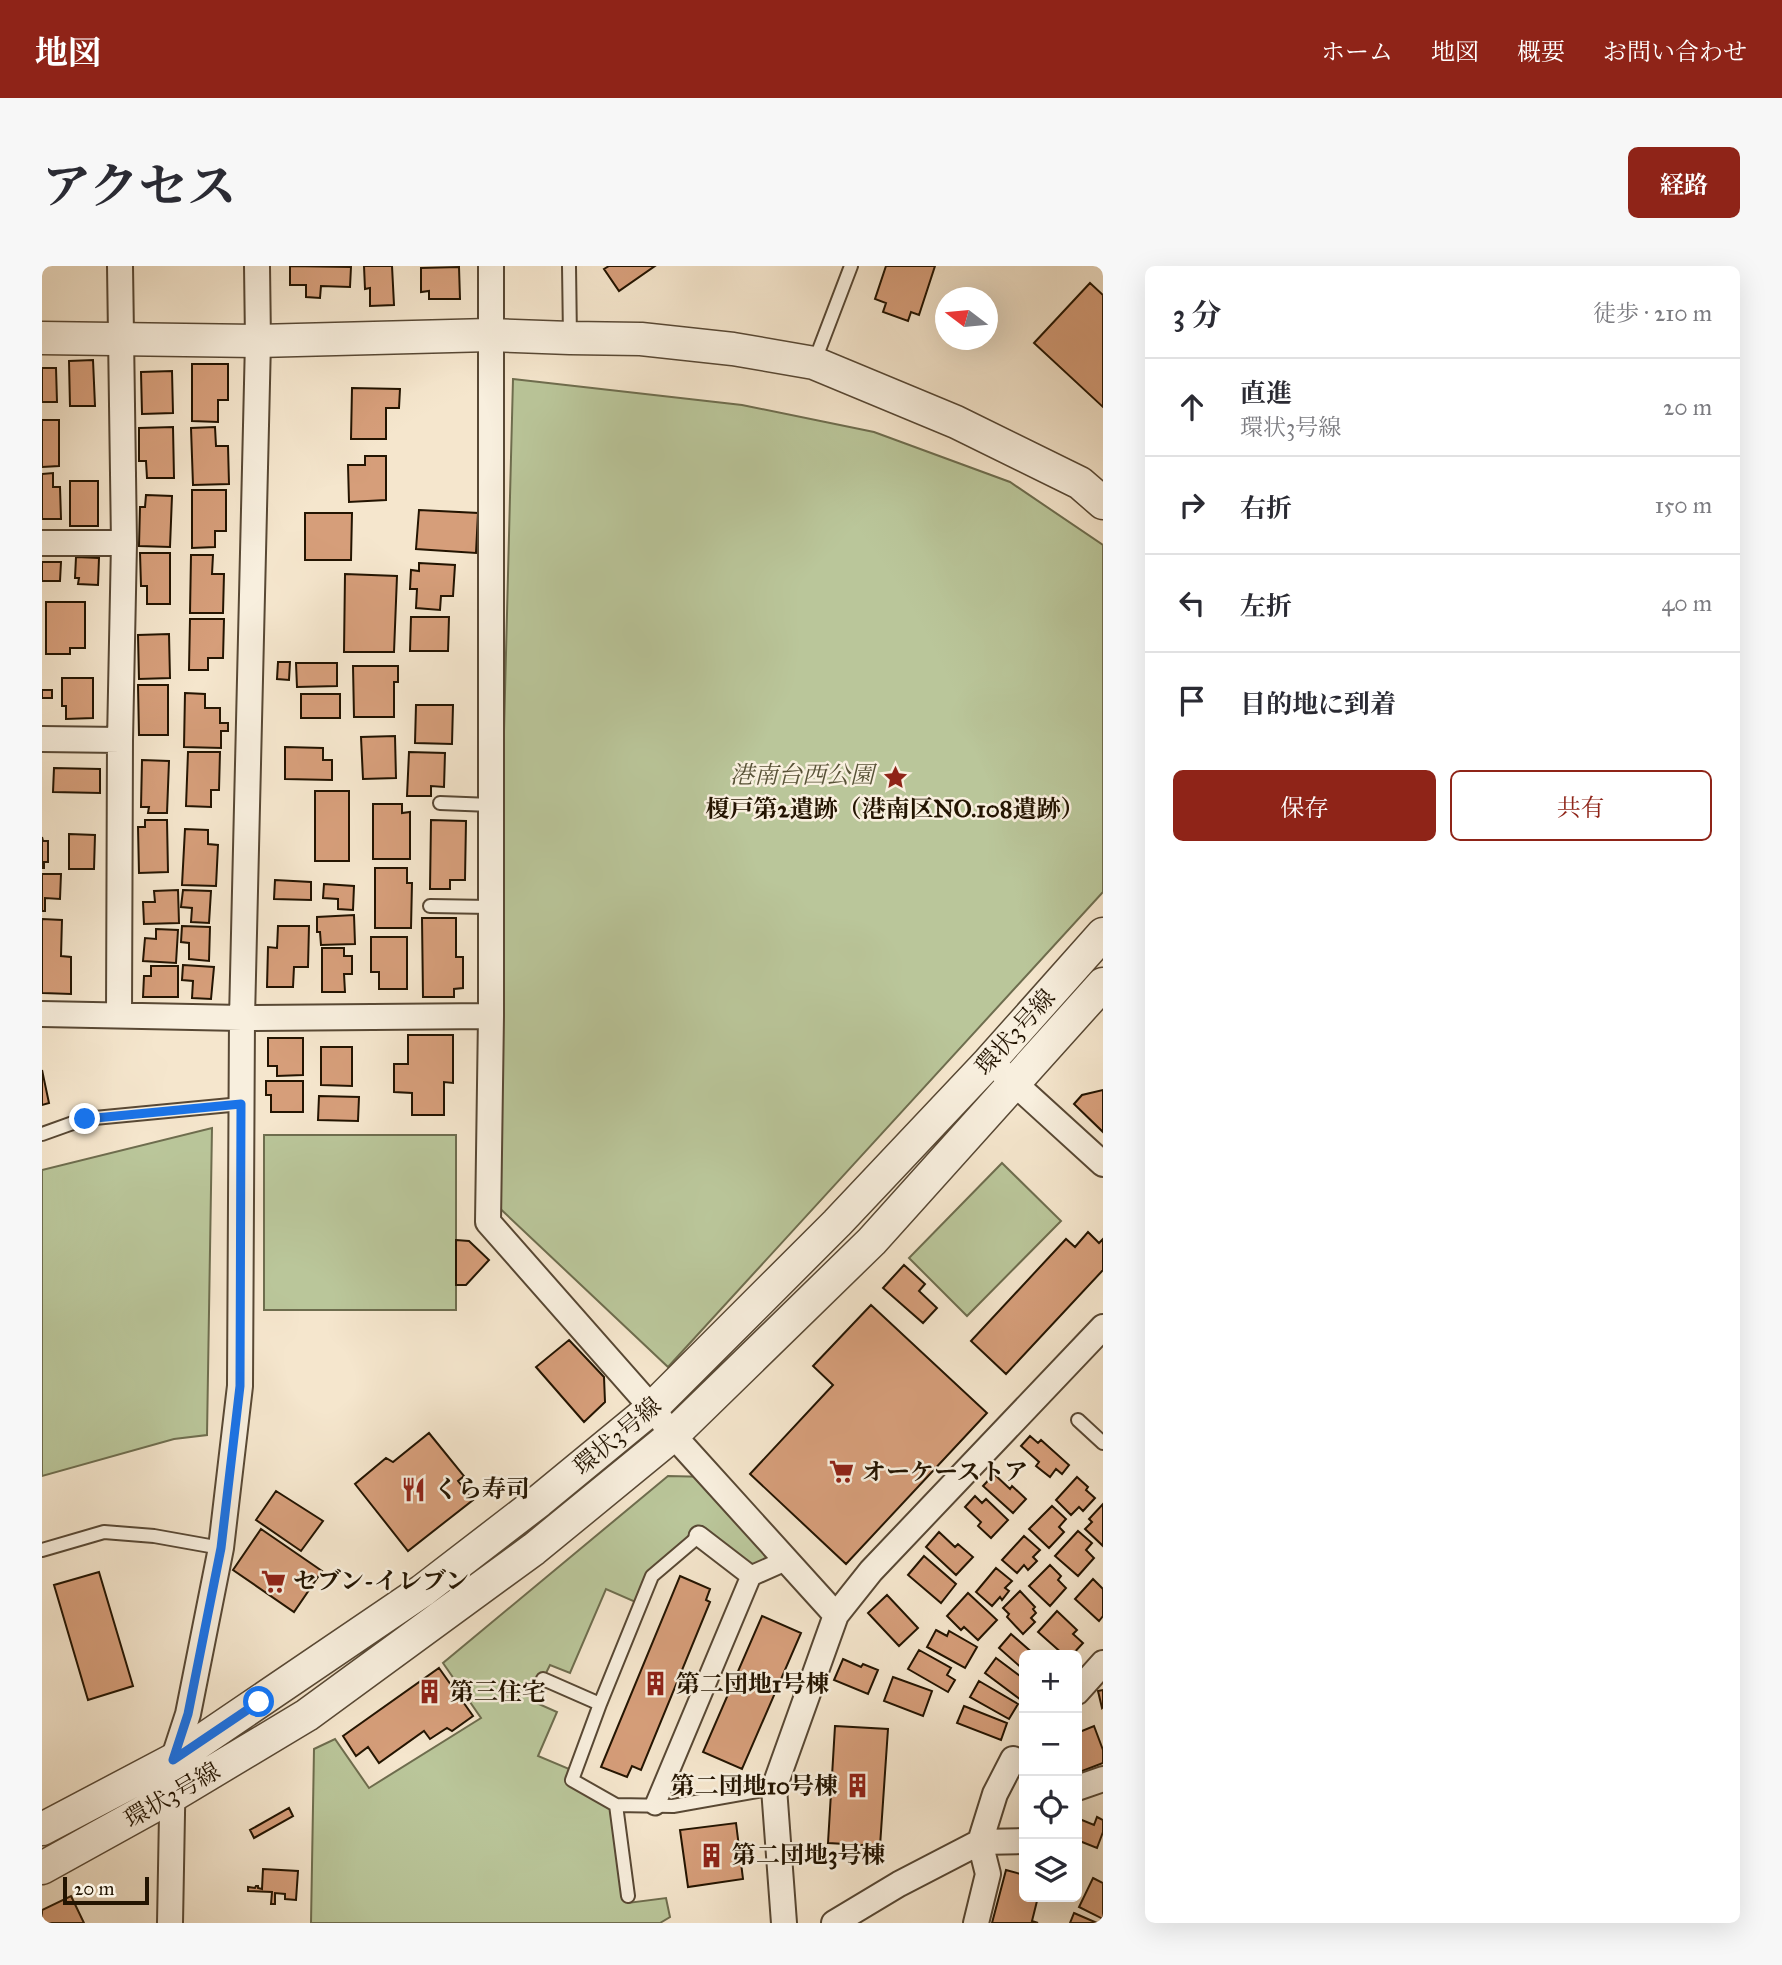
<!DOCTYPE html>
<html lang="ja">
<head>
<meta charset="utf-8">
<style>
  :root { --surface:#fff; --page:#f7f7f7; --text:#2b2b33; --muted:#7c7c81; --line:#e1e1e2; --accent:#8f2418 }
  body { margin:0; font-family:"IM FELL Great Primer","Noto Serif JP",serif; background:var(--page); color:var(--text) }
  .controls { position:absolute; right:21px; bottom:21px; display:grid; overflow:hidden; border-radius:10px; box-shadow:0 7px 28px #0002 }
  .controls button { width:63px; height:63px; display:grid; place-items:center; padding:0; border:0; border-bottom:2px solid var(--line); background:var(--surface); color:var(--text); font:35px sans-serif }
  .compass { position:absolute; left:893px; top:21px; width:63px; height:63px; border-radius:50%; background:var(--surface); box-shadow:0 7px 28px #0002; rotate:286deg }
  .scale { position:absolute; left:21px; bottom:18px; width:86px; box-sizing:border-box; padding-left:7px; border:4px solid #231401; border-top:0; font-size:19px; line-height:24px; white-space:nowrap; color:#231401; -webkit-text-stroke:5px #f8efde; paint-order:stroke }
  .stop { position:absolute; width:21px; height:21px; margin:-16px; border:5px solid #1a73e8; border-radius:50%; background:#fff }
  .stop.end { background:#1a73e8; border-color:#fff; box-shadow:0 2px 7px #0008 }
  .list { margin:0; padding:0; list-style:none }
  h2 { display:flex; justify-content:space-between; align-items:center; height:91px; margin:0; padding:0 28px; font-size:30px }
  h2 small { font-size:23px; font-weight:400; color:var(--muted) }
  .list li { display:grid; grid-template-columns:46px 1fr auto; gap:21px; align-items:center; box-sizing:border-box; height:98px; padding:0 28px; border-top:2px solid var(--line) }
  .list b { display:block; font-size:26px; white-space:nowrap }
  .list p { margin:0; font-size:23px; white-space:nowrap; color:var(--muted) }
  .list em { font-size:23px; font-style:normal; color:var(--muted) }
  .actions { display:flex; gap:14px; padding:21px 28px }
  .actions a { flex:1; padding:16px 0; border:2px solid var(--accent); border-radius:10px; text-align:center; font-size:24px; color:var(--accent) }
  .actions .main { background:var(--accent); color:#fff }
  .icon { flex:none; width:38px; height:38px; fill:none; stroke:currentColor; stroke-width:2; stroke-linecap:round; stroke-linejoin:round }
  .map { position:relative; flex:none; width:1061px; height:1657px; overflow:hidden; border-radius:10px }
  header { display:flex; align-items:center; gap:42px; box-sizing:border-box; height:98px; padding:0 35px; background:var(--accent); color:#fff }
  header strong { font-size:33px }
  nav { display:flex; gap:38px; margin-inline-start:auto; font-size:24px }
  .intro { display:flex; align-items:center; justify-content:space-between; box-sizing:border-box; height:168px; padding:0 42px }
  h1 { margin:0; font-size:49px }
  .button { padding:18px 32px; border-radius:10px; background:var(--accent); color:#fff; font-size:24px; font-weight:700 }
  main { display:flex; gap:42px; padding:0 42px }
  aside { flex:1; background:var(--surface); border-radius:10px; box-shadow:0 7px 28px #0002 }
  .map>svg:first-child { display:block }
  .green { fill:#bac69a; stroke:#6e6d4e; stroke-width:2 }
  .building { fill:#d69e7a; stroke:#231401; stroke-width:2 }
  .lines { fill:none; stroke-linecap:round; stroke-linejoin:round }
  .service-casing { stroke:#584834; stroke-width:16 }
  .pedestrian-casing { stroke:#584834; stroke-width:23 }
  .minor-casing { stroke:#584834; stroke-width:28 }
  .tertiary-casing { stroke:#584834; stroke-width:35 }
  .service { stroke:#f8efde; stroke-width:12 }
  .pedestrian { stroke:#f8efde; stroke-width:19 }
  .minor { stroke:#f8efde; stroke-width:24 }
  .tertiary { stroke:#f8efde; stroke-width:32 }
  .route { stroke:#1a73e8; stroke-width:9 }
  .labels { text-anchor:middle; stroke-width:5; stroke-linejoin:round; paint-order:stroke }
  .park-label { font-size:24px; font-style:italic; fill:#585237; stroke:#f8efde }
  .poi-label { font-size:24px; font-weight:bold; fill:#231401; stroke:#f8efde; text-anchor:start }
  .street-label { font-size:24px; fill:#231401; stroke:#f8efde }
</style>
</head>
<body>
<header>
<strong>地図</strong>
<nav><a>ホーム</a><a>地図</a><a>概要</a><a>お問い合わせ</a></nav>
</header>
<div class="intro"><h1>アクセス</h1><a class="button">経路</a></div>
<main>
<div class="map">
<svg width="1061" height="1657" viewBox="0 0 1061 1657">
  <rect width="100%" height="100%" fill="#f5e6cd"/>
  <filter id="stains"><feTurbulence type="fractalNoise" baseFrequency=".00286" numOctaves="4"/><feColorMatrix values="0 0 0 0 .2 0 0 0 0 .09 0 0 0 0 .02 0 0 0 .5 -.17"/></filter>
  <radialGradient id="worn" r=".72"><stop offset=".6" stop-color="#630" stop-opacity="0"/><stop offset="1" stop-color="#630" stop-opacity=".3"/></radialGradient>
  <path class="green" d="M471 113 700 139 832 166 968 216 1061 279V626L626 1101 450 935Z
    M170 862 165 1169 132 1173 0 1210V904Z
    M222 869H414V1044H222Z
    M960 897 1019 955 925 1050 867 992Z
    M626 1210 669 1211 745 1294 708 1313 656 1270 610 1310 598 1338 564 1323 528 1407 508 1399 490 1435 515 1446 496 1490 532 1505 530 1514 574 1539 586 1637 624 1632 628 1651 618 1657H269L272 1483 293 1473 327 1522 439 1452 401 1397Z"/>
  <path class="building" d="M248 0 309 1 308 21 279 20 278 32 264 31V19H248Z
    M322 0H350L352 39 328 40V22L323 23Z
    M567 0H613L577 25 562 3Z
    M844 0H893L877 49 869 46 866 55 841 46 844 37 833 33Z
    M417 1 418 33H387V25L379 26V2Z
    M1048 17 1061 29V141L992 77Z
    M51 94 53 140H28L27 95Z
    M150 98H186V134H176V156L150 155Z
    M0 102H14L15 136H0Z
    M130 105 131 147 100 148 99 106Z
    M310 122 358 123 357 142H344V173H309Z
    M0 154H17V200L0 201Z
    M131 161 132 212H105L104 195H97V162Z
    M173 161 174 180H186L187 218 151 219 149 162Z
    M323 190H344V234L307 236 306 199H323Z
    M11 207V221H18L19 253H0V208Z
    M28 215H56V260H28Z
    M150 224H184V265H173V281L150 282Z
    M104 229 130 230 128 281 97 280 98 241H103Z
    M377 244 436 247 434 287 374 283Z
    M263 247H310L309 294H263Z
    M98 287H128V338H105V320H99Z
    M149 289H171L170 308H182L181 347H148Z
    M34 291 57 292 56 319 36 318 37 312H33Z
    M0 296H19L18 315H0Z
    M377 297 413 299 411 330H399L398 344 374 342 375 323H368L369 304 377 305Z
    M303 308 355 310 352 386H302Z
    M4 336H43V382H28V388H4Z
    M369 351H407L406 385H368Z
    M148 353H182L181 392H166V404H147Z
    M127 368 128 412 97 413 96 369Z
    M236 396H248L247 414 235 413Z
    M254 397H295V420L255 421Z
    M311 400H356V416H352V451H312Z
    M20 412H51V452L24 453V440H20Z
    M96 419H126V469H97Z
    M0 424H10V432H0Z
    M143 427 163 428V442H178V457H186V465H179V482L142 481Z
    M259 428H298V452H259Z
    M374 439H411L410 478 373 477Z
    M353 470 354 512 321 513 319 471Z
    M243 481 281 482V494H290V514L243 513Z
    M146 486H178L177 524H169V541L144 540Z
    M367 486 403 487 402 521 389 520V530H365Z
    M100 494 127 495 125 547H106L107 541H99Z
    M12 502 58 503V527L11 526Z
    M273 525H307V595H273Z
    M331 538H360V547L368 546V593H331Z
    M103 554H125L126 606 97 607 96 561H103Z
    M389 554 424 555 423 614H408V623H388Z
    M143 563 166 564V578L176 579 174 620 140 619Z
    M27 568 53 569 52 603H27Z
    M0 571 1 575H6V596H2V602H0Z
    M333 602H365V617H370L369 662H333Z
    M0 608H19L18 633 3 632V645H0Z
    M233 614 269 616V634L232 633Z
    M282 618 312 620 311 644 296 643V633L281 632Z
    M136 624 137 657 102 658 101 636H113L112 625Z
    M141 624 169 625 167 657 149 656 150 642 139 641Z
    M312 649 313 678 279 679 278 666H275V651Z
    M380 652H414V691H421V722L412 723V731H381Z
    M0 653 20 654 19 690 29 691V728L0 727Z
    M140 660 168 661 167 695 147 693V677L139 676Z
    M236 660H267L266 701H252L251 721H225L226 681 235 682Z
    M114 663 136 664 134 697 101 695 103 672 114 673Z
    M329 671H365V723H337V706H329Z
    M280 682H302V690H310V708H302L303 726H280Z
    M141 699 172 701 169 733 150 732 151 715 140 714Z
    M109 700H136V731H101L102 710H109Z
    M366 769H411V817L402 816V849H370V827L352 826V798H366Z
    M226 772H261V809L235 810V800H226Z
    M279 781H310V820L279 819Z
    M0 804 7 837 0 839Z
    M224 815H261V846H229V829H224Z
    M1061 824V866L1032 838 1040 829Z
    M277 830 317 831 316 855 276 854Z
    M1046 966 1057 977 1061 973V1004L964 1108 929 1075 1024 973 1033 981Z
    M414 974 427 975 447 994 424 1019H414Z
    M862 999 883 1018 877 1025 895 1042 881 1057 841 1022Z
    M829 1039 945 1147 804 1298 708 1208 791 1119 771 1100Z
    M527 1074 562 1111 563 1136 542 1156 494 1101Z
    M387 1167 422 1210 416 1215 431 1234 366 1285 313 1218 344 1192 351 1196Z
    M988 1170 996 1177 999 1174 1027 1199 1020 1208 1014 1203 1008 1211 994 1200 997 1196 979 1180Z
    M952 1208 968 1223 970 1220 984 1233 971 1247 941 1220Z
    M1035 1211 1046 1221 1044 1224 1053 1232 1041 1245 1037 1241 1029 1249 1014 1234Z
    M234 1225 281 1255 259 1285 214 1254Z
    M933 1230 940 1237 944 1233 966 1254 949 1272 936 1260 939 1256 923 1241Z
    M1061 1238V1280L1043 1263 1050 1256 1047 1253Z
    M1010 1240 1024 1253 1017 1261 1022 1266 1007 1282 987 1263Z
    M219 1263 280 1305 252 1346 191 1304Z
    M1036 1265 1050 1277 1044 1284 1052 1292 1036 1310 1013 1290Z
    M897 1266 913 1281 916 1278 931 1291 914 1309 884 1281Z
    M982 1270 998 1284 991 1291 995 1295 986 1304 982 1299 975 1307 960 1294Z
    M882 1290 914 1318 899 1337 866 1309Z
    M1008 1299 1019 1310 1016 1314 1024 1322 1008 1340 987 1320Z
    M954 1302 970 1315 963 1322 967 1325 960 1334 958 1331 950 1340 934 1326Z
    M57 1306 91 1420 46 1434 12 1319Z
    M638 1310 668 1323 664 1334 668 1336 599 1504 590 1500 585 1511 559 1501Z
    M1051 1313 1061 1323V1350L1057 1355 1033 1333Z
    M978 1325 993 1341 991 1343 994 1347 989 1352 993 1356 981 1368 965 1351 967 1348 961 1342Z
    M926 1327 955 1354 936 1374 922 1361 919 1364 905 1350Z
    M845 1329 876 1362 857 1380 826 1347Z
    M1015 1345 1035 1364 1031 1368 1041 1377 1030 1389H1022L996 1366Z
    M720 1350 759 1367 700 1503 661 1486Z
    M894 1364 905 1370 907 1365 935 1381 923 1402 885 1381Z
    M969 1368 993 1389H982V1404L957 1382Z
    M877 1384 909 1402 905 1409 913 1414 906 1426 866 1403Z
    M954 1392 982 1413V1429L979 1434 943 1407Z
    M801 1393 819 1401 821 1398 836 1404 826 1428 792 1414Z
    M397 1402 431 1450 410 1465 405 1462 388 1473 382 1465 337 1497 326 1481 314 1490 301 1470Z
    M851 1411 890 1425 881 1450 842 1435Z
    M937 1415 976 1438 967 1453 928 1431Z
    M1061 1424V1441L1060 1442 1056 1425Z
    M922 1440 965 1457 959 1474 915 1457Z
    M793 1460 846 1463 838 1580 786 1577Z
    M1052 1460 1061 1484V1497L1035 1507V1467Z
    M247 1542 251 1550 212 1572 208 1564Z
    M1055 1551 1061 1554V1566L1055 1582 1035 1574V1552L1052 1559Z
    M694 1557 701 1613 646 1621 638 1564Z
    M221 1603 256 1605 254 1634 243 1633V1628L233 1627V1638H229L230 1626 206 1625V1621L213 1622 214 1620H216V1622L220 1623Z
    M964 1604 982 1609V1631H1003V1633L996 1631 990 1655 996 1657H950Z
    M1051 1612 1061 1617V1653L1037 1641Z
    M29 1630 42 1657H0V1644Z
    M1032 1647 1055 1657H1028Z"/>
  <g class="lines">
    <defs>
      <path id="service" d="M527 0 528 72
        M772 97 809 0
        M398 537 449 539
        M388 640 448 641
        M0 868 42 853 199 838
        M1036 1154 1061 1177
        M657 1270 610 1310 558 1438 530 1514 574 1539 631 1540 732 1522
        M0 1284 62 1266 112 1270 179 1282
        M501 1413 558 1438
        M574 1539 586 1630"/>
      <path id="pedestrian" d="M657 1270 709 1310 745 1294
        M613 1539 709 1310"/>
      <path id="minor" d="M449 0V750L446 956 610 1142 631 1169 794 1349 829 1305 1061 1061
        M0 277H82
        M0 473 78 474
        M0 748 200 752 449 750
        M77 749 78 474 82 277 78 0
        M959 805 1061 898
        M1035 1426 1061 1397
        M1035 1522 1061 1513
        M128 1657 131 1494 146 1448 179 1282 198 1120 200 752 216 75 215 0
        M742 1657 732 1522 794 1349
        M792 1657 857 1618 938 1576 982 1575
        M934 1657 946 1608 938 1576 953 1528 971 1493"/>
      <path id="tertiary" d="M0 72 216 75 448 69 528 72 599 73 691 83 772 97 914 156 1038 217 1061 237
        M0 1563 131 1494 380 1325 497 1235 610 1142 795 957 947 796 1061 668
        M0 1602 130 1530 265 1449 492 1283 631 1169 830 975 1061 718"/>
    </defs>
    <use href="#service" class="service-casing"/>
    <use href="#pedestrian" class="pedestrian-casing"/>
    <use href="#minor" class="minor-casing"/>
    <use href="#tertiary" class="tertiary-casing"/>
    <use href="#service" class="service"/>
    <use href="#pedestrian" class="pedestrian"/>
    <use href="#minor" class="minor"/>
    <use href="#tertiary" class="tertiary"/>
  </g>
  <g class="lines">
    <path class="route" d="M43 853 199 838 198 1120 179 1282 146 1448 131 1494 217 1436"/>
  </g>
  <defs>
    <symbol id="sight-bare" viewBox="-9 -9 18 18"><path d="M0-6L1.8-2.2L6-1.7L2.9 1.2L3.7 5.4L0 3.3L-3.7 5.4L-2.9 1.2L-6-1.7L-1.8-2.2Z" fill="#8f2418" stroke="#f8efde" stroke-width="2.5" paint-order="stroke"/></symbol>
    <symbol id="supermarket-bare" viewBox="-9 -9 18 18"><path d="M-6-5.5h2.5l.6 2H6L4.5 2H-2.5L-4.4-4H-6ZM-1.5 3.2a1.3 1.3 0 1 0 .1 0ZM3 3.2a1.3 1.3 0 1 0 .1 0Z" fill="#8f2418" stroke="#f8efde" stroke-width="2.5" paint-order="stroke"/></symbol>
    <symbol id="restaurant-bare" viewBox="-9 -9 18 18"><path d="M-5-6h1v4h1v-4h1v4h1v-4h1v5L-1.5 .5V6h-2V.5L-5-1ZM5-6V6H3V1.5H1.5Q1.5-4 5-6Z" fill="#8f2418" stroke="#f8efde" stroke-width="2.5" paint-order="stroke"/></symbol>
    <symbol id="building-bare" viewBox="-9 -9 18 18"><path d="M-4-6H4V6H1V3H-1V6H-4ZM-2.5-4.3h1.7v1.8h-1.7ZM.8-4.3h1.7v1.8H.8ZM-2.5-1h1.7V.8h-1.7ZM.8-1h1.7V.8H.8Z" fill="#8f2418" stroke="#f8efde" stroke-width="2.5" paint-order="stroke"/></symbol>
  </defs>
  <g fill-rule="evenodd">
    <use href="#sight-bare" x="836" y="494" width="35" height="35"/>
    <use href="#supermarket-bare" x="782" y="1188" width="35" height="35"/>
    <use href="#restaurant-bare" x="354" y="1206" width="35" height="35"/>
    <use href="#supermarket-bare" x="214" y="1298" width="35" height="35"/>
    <use href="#building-bare" x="596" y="1400" width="35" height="35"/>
    <use href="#building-bare" x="370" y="1408" width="35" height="35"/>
    <use href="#building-bare" x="798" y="1502" width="35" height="35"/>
    <use href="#building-bare" x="652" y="1572" width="35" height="35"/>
  </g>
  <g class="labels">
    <g class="park-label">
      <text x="760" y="517">港南台西公園</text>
    </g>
    <g class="poi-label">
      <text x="853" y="551" text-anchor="middle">榎戸第2遺跡（港南区NO.108遺跡）</text>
      <text x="820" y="1214">オーケーストア</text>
      <text x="392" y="1231">くら寿司</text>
      <text x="251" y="1323">セブン-イレブン</text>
      <text x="634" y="1426">第二団地1号棟</text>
      <text x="408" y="1434">第三住宅</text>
      <text x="796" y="1528" text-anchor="end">第二団地10号棟</text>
      <text x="690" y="1597">第二団地3号棟</text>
    </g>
    <g class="street-label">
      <text transform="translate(973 766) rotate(-48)" y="8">環状3号線</text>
      <text transform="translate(575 1170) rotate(-40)" y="8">環状3号線</text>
      <text transform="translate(130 1529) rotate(-30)" y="8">環状3号線</text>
    </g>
  </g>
  <rect width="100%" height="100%" filter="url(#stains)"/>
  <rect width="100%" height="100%" fill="url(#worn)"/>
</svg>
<div class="controls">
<button>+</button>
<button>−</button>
<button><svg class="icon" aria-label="locate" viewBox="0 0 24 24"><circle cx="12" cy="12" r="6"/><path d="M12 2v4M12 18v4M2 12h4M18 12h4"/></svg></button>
<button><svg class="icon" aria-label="layers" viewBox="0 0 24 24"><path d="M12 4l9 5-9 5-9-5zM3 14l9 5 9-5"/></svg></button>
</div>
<svg class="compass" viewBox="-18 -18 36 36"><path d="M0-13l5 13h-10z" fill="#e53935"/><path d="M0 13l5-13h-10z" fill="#7c7c81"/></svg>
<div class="scale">20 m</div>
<div class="stop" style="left:217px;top:1436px"></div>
<div class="stop end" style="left:43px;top:853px"></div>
</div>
<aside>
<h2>3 分<small>徒歩 · 210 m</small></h2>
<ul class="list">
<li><svg class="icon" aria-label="ahead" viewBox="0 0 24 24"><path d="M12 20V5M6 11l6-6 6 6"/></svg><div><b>直進</b><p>環状3号線</p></div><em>20 m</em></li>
<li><svg class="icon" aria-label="right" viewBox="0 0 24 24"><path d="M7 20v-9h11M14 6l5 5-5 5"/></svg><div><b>右折</b></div><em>150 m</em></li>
<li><svg class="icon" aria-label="left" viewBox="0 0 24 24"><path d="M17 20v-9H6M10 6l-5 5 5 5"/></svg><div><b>左折</b></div><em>40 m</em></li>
<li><svg class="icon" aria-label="arrive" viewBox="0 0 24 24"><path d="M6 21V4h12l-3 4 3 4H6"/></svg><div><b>目的地に到着</b></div></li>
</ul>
<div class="actions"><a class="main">保存</a><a>共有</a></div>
</aside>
</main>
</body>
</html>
